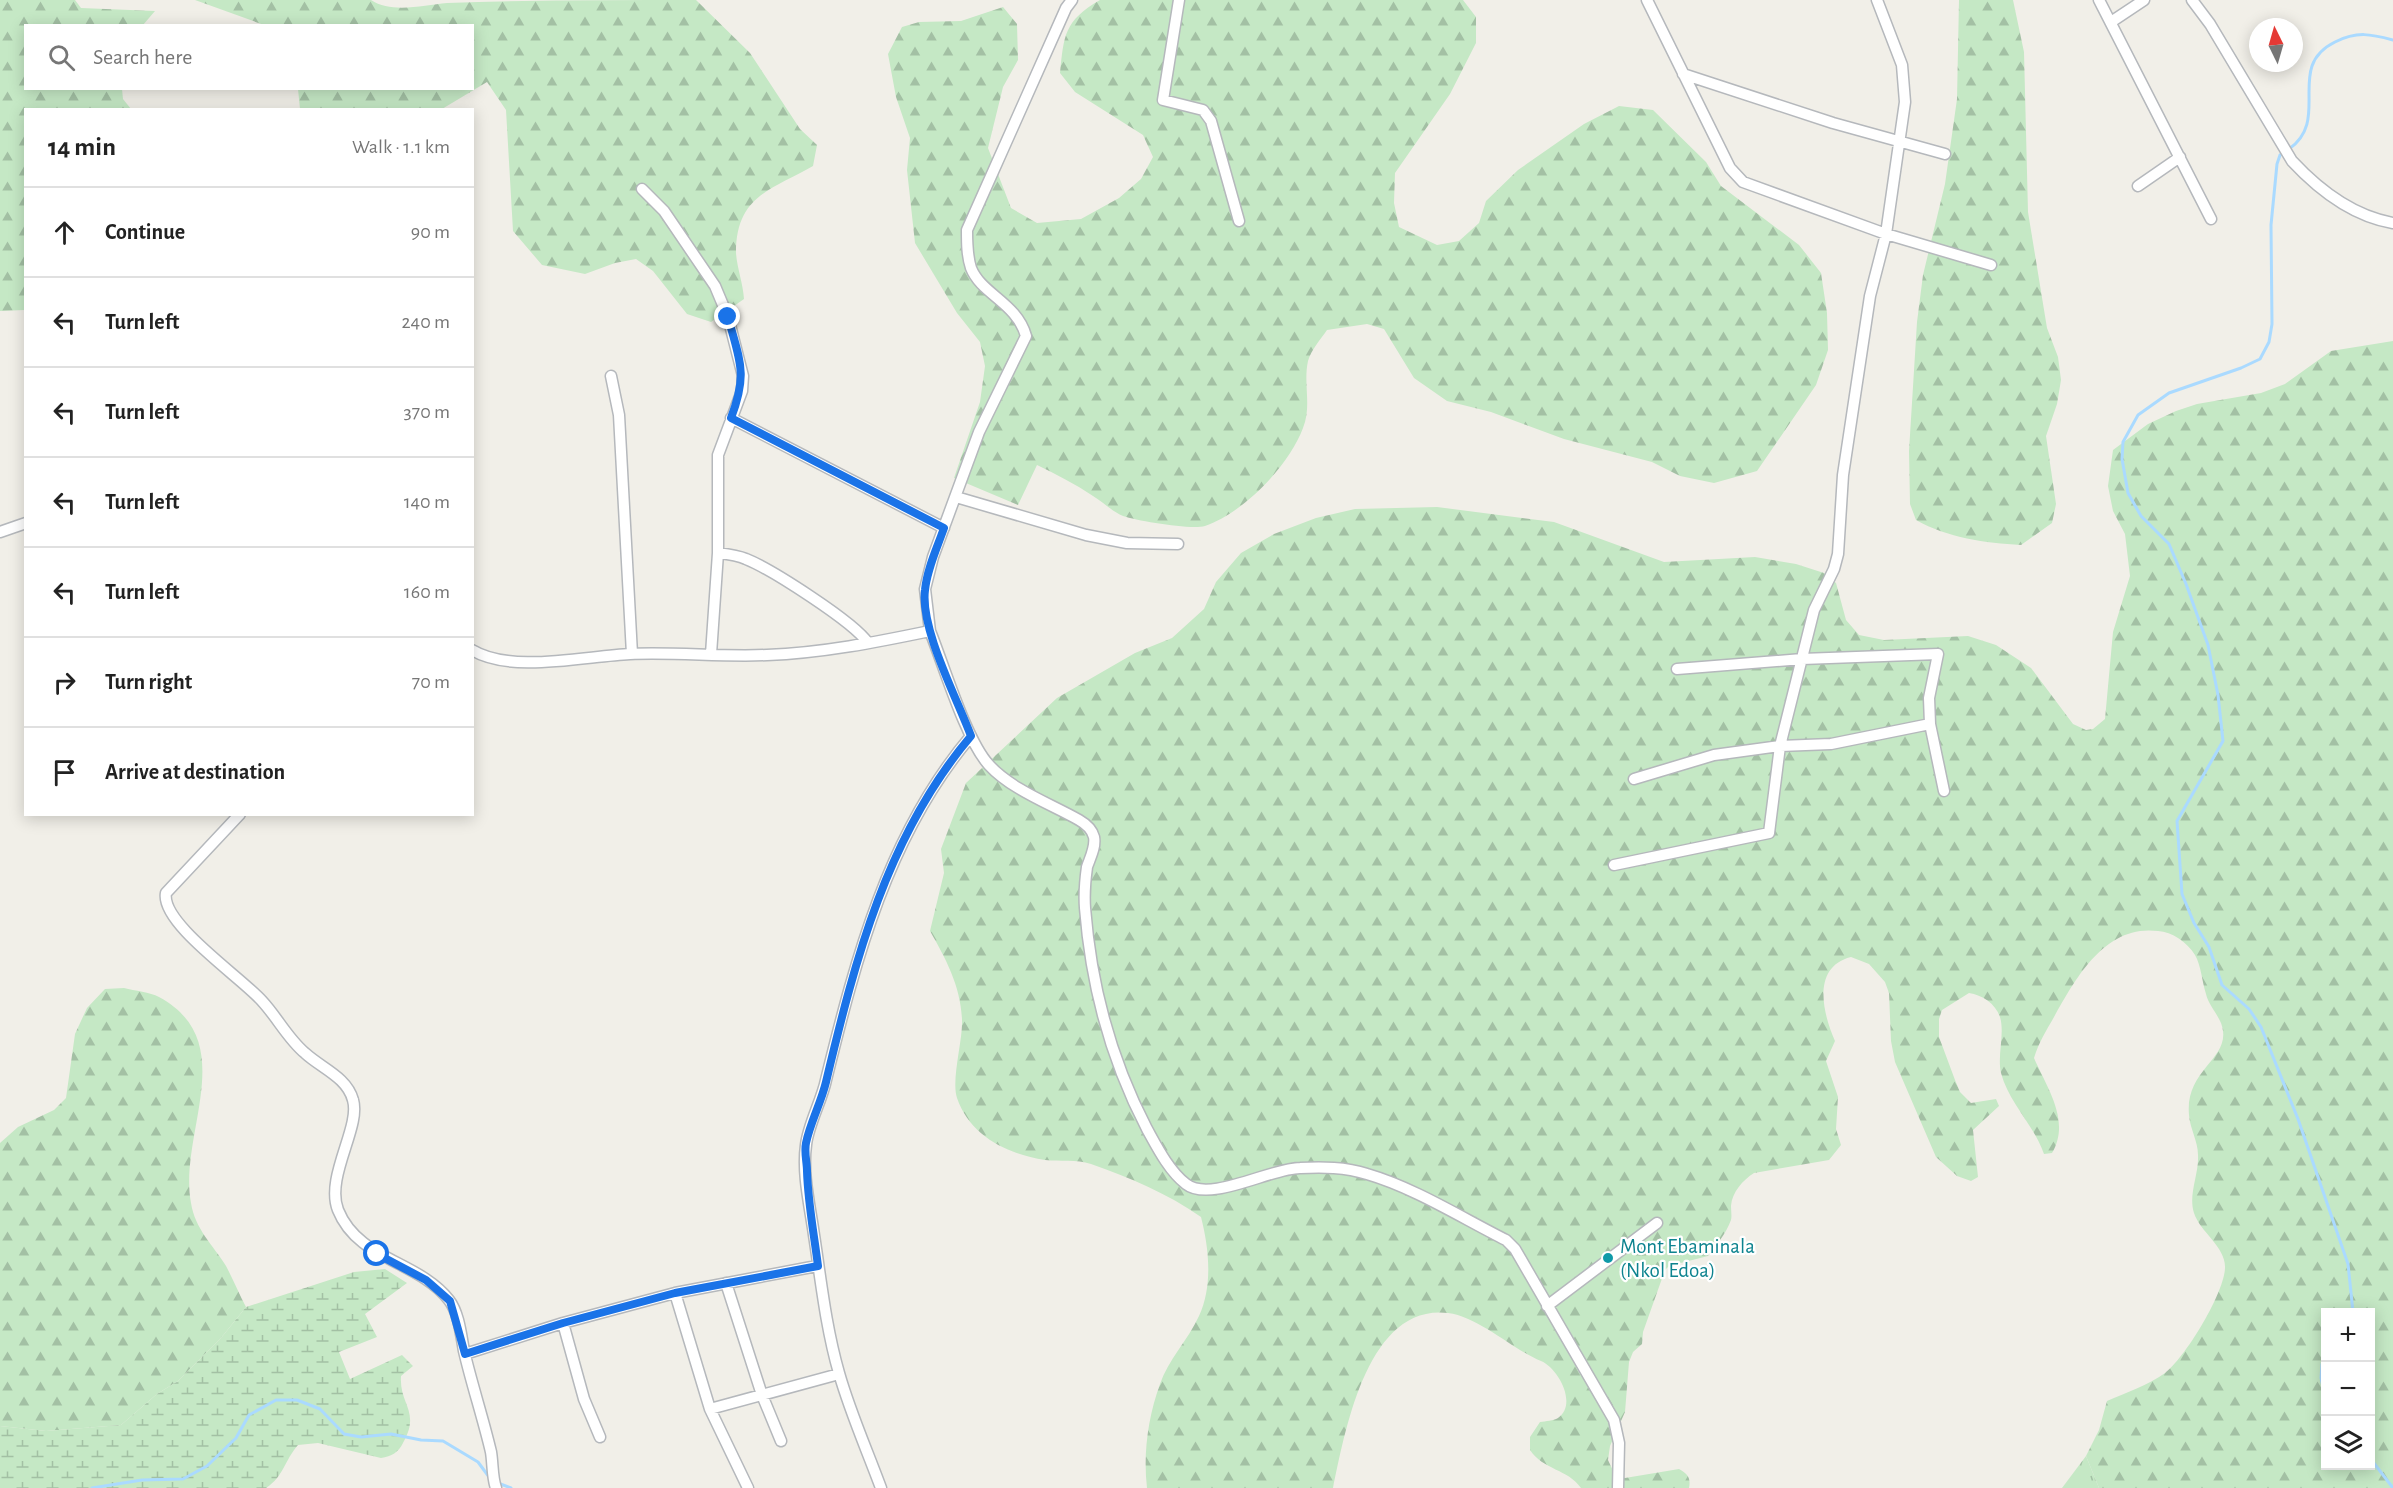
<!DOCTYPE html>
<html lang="en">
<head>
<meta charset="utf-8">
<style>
  :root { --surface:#fff; --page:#f2f2f2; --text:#222; --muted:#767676; --line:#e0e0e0 }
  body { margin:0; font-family:"Alegreya Sans",sans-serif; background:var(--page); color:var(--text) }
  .controls { position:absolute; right:18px; bottom:18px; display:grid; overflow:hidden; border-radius:0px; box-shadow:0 3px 15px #0003 }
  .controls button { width:54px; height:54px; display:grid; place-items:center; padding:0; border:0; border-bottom:2px solid var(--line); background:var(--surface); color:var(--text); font:30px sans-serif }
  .compass { position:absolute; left:2249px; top:18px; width:54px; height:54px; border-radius:50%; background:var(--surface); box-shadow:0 3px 15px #0003; rotate:355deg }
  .stop { position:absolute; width:18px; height:18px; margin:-14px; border:4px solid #1a73e8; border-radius:50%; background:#fff }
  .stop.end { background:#1a73e8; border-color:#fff; box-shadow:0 2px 6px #0008 }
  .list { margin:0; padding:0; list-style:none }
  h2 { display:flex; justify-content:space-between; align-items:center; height:78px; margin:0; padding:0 24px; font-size:26px }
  h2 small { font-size:20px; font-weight:400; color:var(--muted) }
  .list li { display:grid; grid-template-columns:39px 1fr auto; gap:18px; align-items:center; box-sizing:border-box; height:90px; padding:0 24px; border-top:2px solid var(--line) }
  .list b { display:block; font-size:22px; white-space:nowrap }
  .list em { font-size:20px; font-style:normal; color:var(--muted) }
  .icon { flex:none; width:33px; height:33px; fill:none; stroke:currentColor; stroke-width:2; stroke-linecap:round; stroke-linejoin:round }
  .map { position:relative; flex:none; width:2393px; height:1488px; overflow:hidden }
  .search { position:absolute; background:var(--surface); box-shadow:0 3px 15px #0003; left:24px; top:24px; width:450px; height:66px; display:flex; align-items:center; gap:15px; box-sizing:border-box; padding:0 21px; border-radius:0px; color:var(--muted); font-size:22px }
  .panel { position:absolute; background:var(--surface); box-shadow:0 3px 15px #0003; left:24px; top:108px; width:450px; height:708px; border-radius:0px }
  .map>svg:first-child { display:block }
  .grass { fill:url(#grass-tufts) }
  .forest { fill:url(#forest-firs); fill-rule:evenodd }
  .wetland { fill:url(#wetland-marsh) }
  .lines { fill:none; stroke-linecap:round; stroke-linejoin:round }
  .stream { stroke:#aadaff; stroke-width:3 }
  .minor-casing { stroke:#b5b8bc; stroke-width:13 }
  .minor { stroke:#fff; stroke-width:10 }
  .route { stroke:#1a73e8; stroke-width:8 }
  .culture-dot { fill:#0f9aa8; stroke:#fff; stroke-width:2 }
  .labels { text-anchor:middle; stroke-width:4.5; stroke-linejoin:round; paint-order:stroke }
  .culture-label { font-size:21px; fill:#0d838f; stroke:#fff; text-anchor:start }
</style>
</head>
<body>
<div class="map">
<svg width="2393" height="1488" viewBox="0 0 2393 1488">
  <defs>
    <pattern id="grass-tufts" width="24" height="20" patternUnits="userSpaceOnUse" patternTransform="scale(1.5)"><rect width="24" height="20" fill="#c5e8c5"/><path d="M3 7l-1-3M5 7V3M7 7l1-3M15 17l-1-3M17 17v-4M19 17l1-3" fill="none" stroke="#a3c0a4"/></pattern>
    <pattern id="forest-firs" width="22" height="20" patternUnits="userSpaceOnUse" patternTransform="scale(1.5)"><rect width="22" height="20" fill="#c5e8c5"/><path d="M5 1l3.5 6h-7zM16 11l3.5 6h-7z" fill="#a3c0a4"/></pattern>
    <pattern id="wetland-marsh" width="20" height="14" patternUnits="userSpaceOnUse" patternTransform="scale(1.5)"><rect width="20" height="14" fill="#c5e8c5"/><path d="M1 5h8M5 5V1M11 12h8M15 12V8" fill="none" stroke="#a3c0a4"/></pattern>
  </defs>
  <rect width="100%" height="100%" fill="#f1efe8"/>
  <path class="grass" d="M2086 1456 2099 1488H2062Z"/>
  <path class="forest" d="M0 0H75L81 8 155 11 143 25 26 26V88L122 89 123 99 131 109 26 110 25 310 0 311Z
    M195 0H371C392 14 424 5 447 3 529 0 613 0 696 0L750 53 800 129 817 145 813 166C771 190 736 196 736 253 737 268 743 283 744 299L711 322 687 314 653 271 636 259 615 263 585 274 542 265 513 231 506 110 487 82 442 109H300L298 89 472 88V26L264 25Z
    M1100 0H1463L1476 17V43L1450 94 1395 173 1394 203 1399 227 1437 245 1459 241 1479 223 1486 201 1518 170 1584 124 1619 106 1653 110 1706 162 1721 186 1799 245 1821 273 1827 313 1828 350 1816 385 1757 471 1714 483 1680 476 1652 462 1564 439 1491 412 1447 401 1414 378 1384 329 1367 324 1327 330C1321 339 1311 350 1308 361 1303 383 1312 406 1303 428 1289 466 1243 513 1205 526 1191 530 1138 521 1123 516 1113 512 1103 502 1093 496 1075 484 1056 474 1037 465L1018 505 954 478 980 402 985 366 980 342 957 313 915 243 907 170 910 138 896 97 888 54 902 27 919 22 961 21 1003 7 1017 24 1018 60 1003 87 988 148 1011 208 1037 223 1081 219 1119 198 1141 179 1153 157 1143 135 1075 92 1060 73C1064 35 1064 21 1100 0Z
    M1959 0H2013L2024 52 2028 212 2047 328 2058 357 2061 380 2057 404 2046 436 2056 504 2052 523 2021 545C1985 543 1948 538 1916 520L1910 504 1909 451 1917 322 1923 275 1945 184 1957 99Z
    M2393 341V1488H2099L2086 1456 2099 1430 2107 1401C2125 1393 2149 1385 2165 1373 2185 1358 2224 1294 2225 1268 2226 1247 2200 1232 2194 1213 2188 1194 2199 1175 2198 1155 2198 1141 2190 1129 2189 1115 2185 1071 2227 1060 2223 1031 2222 1018 2209 1007 2206 994 2202 982 2201 965 2195 955 2187 942 2172 932 2158 931 2105 924 2076 978 2054 1017 2046 1031 2039 1042 2034 1058 2047 1088 2071 1121 2052 1153L2044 1154C2034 1125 2009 1103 2001 1073 1997 1055 2005 1034 2000 1017 1995 1003 1982 995 1969 993L1942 1010 1939 1019V1037L1955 1080 1960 1092 1971 1103 1996 1099 1999 1106 1973 1130 1978 1177 1971 1181 1957 1176 1936 1157 1895 1062 1891 1041 1889 993 1885 982 1869 964 1851 957C1811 967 1823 1014 1835 1041L1826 1061 1838 1097 1836 1129 1841 1145 1829 1160 1754 1173C1743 1180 1732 1192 1731 1206 1731 1211 1732 1216 1731 1220 1726 1234 1716 1245 1708 1256L1669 1266 1665 1270 1643 1332 1642 1344 1633 1352 1629 1362 1625 1412 1610 1446 1608 1460 1615 1475 1625 1478 1679 1469C1688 1474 1691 1478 1689 1488H1581C1568 1469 1543 1470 1530 1450V1437L1540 1422C1546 1421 1553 1421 1558 1418 1578 1404 1558 1368 1541 1361 1512 1349 1479 1317 1448 1313 1367 1303 1345 1432 1333 1488H1147C1143 1454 1148 1417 1160 1384 1168 1360 1188 1340 1199 1316 1213 1286 1209 1248 1201 1217 1167 1193 1130 1178 1091 1164 1076 1159 1060 1162 1045 1160 1007 1154 970 1136 957 1098 951 1080 963 1040 962 1020 961 987 946 959 930 931L944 873 941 849 966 783 1057 698 1135 653 1172 638 1204 609 1216 582 1241 553 1274 534 1316 518 1355 509 1437 507 1554 522 1664 562 1755 557 1796 564 1824 573 1836 583 1846 620 1859 635 1884 640 1968 636 1996 645 2031 668 2073 724 2086 730 2093 729 2105 719 2113 632 2130 576 2125 534 2113 511 2108 486 2113 450 2148 424 2176 411 2197 404 2261 393 2285 384 2331 351ZM2326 1312H2370V1466H2326Z
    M124 988C135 991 150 992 159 997 242 1042 178 1133 191 1203 195 1229 213 1245 226 1266 233 1279 239 1294 246 1307L221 1338 178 1381 157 1394 121 1425 46 1431 0 1426V1143L18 1127 54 1110 66 1098 75 1034 87 1008 105 989Z"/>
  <path class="wetland" d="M385 1269 407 1283 365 1314 377 1337 339 1352 350 1379 402 1355 413 1366 401 1376C399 1405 421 1411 403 1443 398 1453 392 1456 381 1458L318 1443 298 1445C284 1461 284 1476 266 1488H0V1426L46 1431 121 1425 157 1394 178 1381 221 1338 246 1307 354 1272Z"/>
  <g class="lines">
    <path class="stream" d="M2289 149C2332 119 2284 67 2335 42 2357 31 2371 34 2393 40
      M2284 152 2280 155 2277 164 2271 225 2272 324 2269 342 2260 359 2241 368 2169 393 2138 415 2123 442 2122 459 2128 493 2141 516 2169 544 2186 584 2208 645 2218 695 2223 741 2177 821 2182 894 2194 923 2209 947 2222 985 2249 1009 2261 1027 2298 1119 2348 1264 2353 1312
      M2326 1362 2322 1364 2321 1378 2326 1400
      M2370 1458 2393 1488
      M498 1483 511 1488
      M92 1488 142 1480 183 1479 207 1466 236 1438 249 1415 276 1400H297L320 1409 344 1434 361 1437 391 1434 421 1440 443 1441 478 1462 492 1481"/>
    <defs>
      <path id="minor" d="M1179 0 1163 100 1203 110 1211 121 1239 221
        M1647 0 1730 168 1743 182 1886 234 1991 265
        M2099 0 2211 219
        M2192 0 2210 24 2292 161C2319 190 2352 216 2393 223
        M2111 22 2144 0
        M1683 74 1833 123 1945 154
        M2138 186 2180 157
        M642 189 664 211 715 286 728 317 743 376 742 391 718 455V553L711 654
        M611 376 619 415 632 654
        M731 418 944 528
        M956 497 1086 535 1127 543 1178 544
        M0 532 26 523
        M718 553C727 554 737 555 746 559 771 569 854 622 868 643
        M930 631C944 666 966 740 989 765 1012 790 1051 804 1079 820 1086 824 1092 829 1094 837 1096 847 1090 858 1087 867 1085 881 1084 894 1085 908 1091 985 1111 1060 1147 1129 1157 1147 1169 1171 1186 1184 1210 1203 1271 1168 1300 1168 1323 1167 1345 1167 1367 1174 1415 1188 1462 1218 1506 1240L1515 1249 1614 1420 1619 1443 1618 1488
        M472 650C512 674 585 656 630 654 676 652 722 657 767 655 822 653 877 642 930 631L925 589 933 557 979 432 1026 336C1017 303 981 294 971 268 967 256 967 243 967 230L1066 8 1072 0
        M1677 669 1802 659 1938 654 1929 698 1930 724 1944 791
        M1634 779 1714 755 1780 746 1831 744 1930 724
        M240 814 166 893C160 923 242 978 262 1001 277 1017 288 1039 305 1053 321 1068 347 1077 353 1100 361 1127 325 1177 338 1210 358 1260 419 1261 449 1300 459 1313 461 1335 464 1351 472 1385 483 1418 491 1452 493 1464 492 1477 496 1488
        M1614 865 1769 833 1780 746 1814 610 1834 569 1838 554 1843 475 1870 296 1886 234 1905 102 1902 65 1877 0
        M726 1283 762 1395 781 1441
        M675 1293 710 1409 748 1488
        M1547 1306 1657 1223
        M563 1323 584 1399 600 1437
        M465 1354 563 1323 675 1293 817 1266
        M710 1409 839 1374
        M881 1488C867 1450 850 1412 839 1373 826 1328 821 1281 814 1235 810 1206 802 1174 806 1145 808 1125 822 1100 826 1080 856 958 888 834 971 736"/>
    </defs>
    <use href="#minor" class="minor-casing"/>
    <use href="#minor" class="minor"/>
  </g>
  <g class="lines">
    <path class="route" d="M377 1254 426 1280 450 1301 465 1354 563 1323 675 1293 818 1266C814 1234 808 1203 807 1171 807 1162 804 1152 806 1143 810 1123 821 1103 826 1082 855 960 887 835 971 736 957 698 920 629 925 590 927 569 937 548 944 528L731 418C748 373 740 362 728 317"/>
  </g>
  <circle class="culture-dot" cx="1608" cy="1258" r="6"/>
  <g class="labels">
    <g class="culture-label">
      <text x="1620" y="1253">Mont Ebaminala<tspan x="1620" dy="24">(Nkol Edoa)</tspan></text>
    </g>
  </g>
</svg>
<div class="controls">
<button>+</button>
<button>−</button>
<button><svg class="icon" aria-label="layers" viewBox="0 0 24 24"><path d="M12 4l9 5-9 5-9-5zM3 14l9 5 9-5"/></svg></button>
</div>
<svg class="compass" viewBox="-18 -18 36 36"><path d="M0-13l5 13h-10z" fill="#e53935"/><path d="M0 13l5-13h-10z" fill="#767676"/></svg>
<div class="stop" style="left:377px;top:1254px"></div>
<div class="stop end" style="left:728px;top:317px"></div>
<div class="search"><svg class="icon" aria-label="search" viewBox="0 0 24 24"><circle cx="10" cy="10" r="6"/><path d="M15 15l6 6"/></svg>Search here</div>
<section class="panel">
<h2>14 min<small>Walk · 1.1 km</small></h2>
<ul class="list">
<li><svg class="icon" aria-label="ahead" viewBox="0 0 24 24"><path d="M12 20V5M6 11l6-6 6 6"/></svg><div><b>Continue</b></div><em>90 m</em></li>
<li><svg class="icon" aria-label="left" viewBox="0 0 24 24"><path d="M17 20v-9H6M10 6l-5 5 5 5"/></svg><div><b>Turn left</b></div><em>240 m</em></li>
<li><svg class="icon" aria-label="left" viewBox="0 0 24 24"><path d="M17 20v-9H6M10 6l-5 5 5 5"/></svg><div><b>Turn left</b></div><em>370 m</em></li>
<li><svg class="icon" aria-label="left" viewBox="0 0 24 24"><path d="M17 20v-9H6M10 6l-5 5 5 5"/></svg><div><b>Turn left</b></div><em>140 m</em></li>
<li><svg class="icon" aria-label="left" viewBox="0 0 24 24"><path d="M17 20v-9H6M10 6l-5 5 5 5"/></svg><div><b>Turn left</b></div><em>160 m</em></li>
<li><svg class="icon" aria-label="right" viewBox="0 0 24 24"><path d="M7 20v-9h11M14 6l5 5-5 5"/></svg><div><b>Turn right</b></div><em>70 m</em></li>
<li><svg class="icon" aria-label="arrive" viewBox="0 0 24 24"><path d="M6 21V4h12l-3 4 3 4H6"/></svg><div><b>Arrive at destination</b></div></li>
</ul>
</section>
</div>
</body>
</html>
